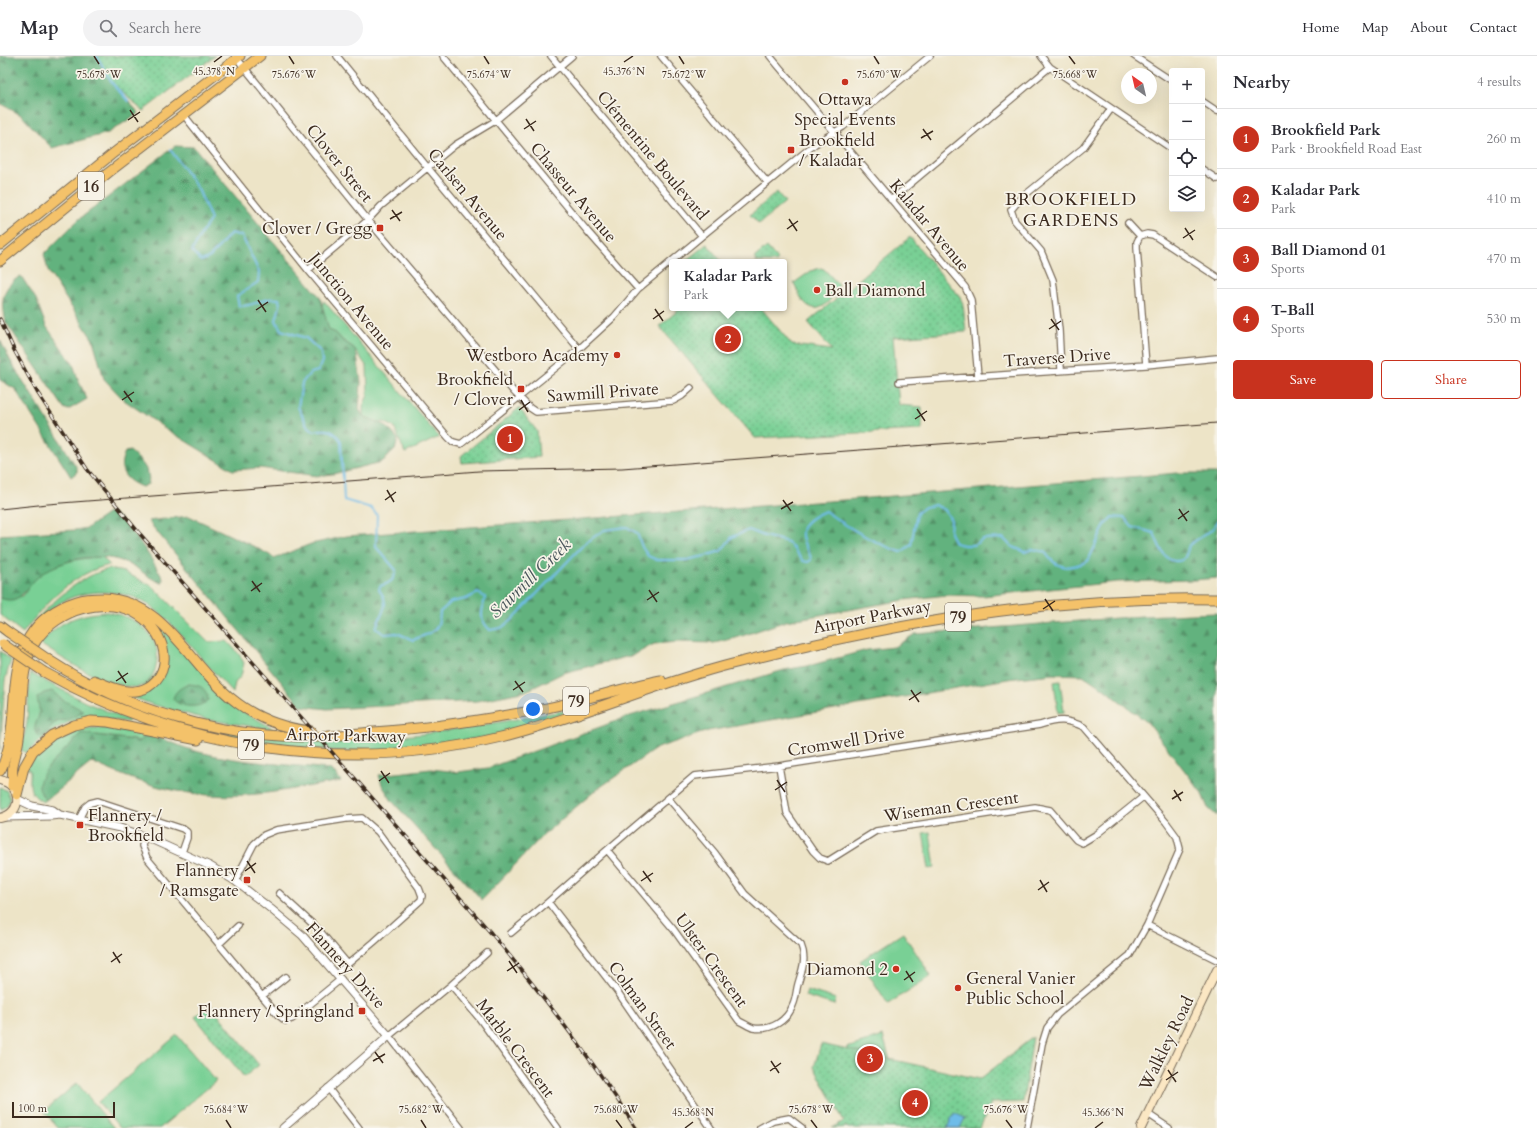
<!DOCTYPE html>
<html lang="en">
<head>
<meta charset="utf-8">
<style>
  :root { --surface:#fff; --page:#f2f2f3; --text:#2b2b33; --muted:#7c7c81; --line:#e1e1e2; --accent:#c8321e }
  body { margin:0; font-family:Cardo,serif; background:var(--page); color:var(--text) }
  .controls { position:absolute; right:12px; top:12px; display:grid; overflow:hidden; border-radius:4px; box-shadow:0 4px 16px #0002 }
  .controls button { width:36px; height:36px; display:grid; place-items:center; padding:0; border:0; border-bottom:1px solid var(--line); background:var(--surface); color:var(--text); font:20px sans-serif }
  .compass { position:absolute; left:1121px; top:12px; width:36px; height:36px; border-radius:50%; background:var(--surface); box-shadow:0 4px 16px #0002; rotate:326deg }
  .scale { position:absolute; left:12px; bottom:10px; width:103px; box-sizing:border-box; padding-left:4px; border:2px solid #3b2a1e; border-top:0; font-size:11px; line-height:14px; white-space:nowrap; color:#3b2a1e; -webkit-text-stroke:3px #f7f3e8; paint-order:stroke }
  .you { position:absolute; left:533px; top:653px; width:14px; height:14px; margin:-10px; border:3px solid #fff; border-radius:50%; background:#1a73e8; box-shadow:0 0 0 6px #1a73e833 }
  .badge { display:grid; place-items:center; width:26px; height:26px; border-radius:50%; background:var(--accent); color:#fff; font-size:13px; font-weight:700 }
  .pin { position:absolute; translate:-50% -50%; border:2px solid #fff; box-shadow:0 1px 4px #0006 }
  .popup { position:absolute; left:669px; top:203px; width:118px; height:52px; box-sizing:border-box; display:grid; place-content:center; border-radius:4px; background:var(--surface); filter:drop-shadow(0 1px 3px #0005); font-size:13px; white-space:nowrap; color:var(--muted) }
  .popup b { font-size:15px; color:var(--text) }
  .popup::after { content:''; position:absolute; left:50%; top:100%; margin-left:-8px; border:8px solid transparent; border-top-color:var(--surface) }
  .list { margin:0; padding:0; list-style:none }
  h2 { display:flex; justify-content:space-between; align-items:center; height:52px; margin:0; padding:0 16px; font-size:17px }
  h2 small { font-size:13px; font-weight:400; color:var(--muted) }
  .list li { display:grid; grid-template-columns:26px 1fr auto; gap:12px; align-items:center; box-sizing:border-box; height:60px; padding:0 16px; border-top:1px solid var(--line) }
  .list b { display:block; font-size:15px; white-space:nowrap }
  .list p { margin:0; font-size:13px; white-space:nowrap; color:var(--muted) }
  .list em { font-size:13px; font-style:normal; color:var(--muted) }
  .actions { display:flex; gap:8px; padding:12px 16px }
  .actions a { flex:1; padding:9px 0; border:1px solid var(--accent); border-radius:4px; text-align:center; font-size:14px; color:var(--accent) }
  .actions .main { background:var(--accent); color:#fff }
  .icon { flex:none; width:22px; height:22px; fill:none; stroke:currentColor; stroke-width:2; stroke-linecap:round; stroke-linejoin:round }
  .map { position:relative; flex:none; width:1217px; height:1072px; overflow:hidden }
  header { display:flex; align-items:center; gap:24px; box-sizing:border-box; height:56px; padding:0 20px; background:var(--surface); border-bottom:1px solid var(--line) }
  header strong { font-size:19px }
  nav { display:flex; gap:22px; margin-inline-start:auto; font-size:14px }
  .search { width:280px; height:36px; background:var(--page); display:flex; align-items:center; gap:10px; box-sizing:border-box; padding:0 14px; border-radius:22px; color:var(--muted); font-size:15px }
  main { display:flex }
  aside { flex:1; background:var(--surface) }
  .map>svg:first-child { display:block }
  .grass { fill:#79d095; stroke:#5a7d5a }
  .forest { fill:url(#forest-firs); stroke:#4e6e4e }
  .park { fill:url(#park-dots); stroke:#5a7d5a }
  .water { fill:#6ebce8; stroke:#547383 }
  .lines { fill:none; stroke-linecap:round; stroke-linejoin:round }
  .stream { stroke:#6ebce8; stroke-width:2 }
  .minor-casing { stroke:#796b59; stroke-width:8 }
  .tertiary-casing { stroke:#796b59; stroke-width:9 }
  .secondary-casing { stroke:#796b59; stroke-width:10 }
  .primary-casing { stroke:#796b59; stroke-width:11 }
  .trunk-casing { stroke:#796b59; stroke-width:11 }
  .minor { stroke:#fff; stroke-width:5.5 }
  .tertiary { stroke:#fff; stroke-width:7 }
  .secondary { stroke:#fbe7c3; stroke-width:8 }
  .primary { stroke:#f4c26a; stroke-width:9 }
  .trunk { stroke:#f4c26a; stroke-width:9 }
  .tram { stroke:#3b2a1e; stroke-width:1 }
  .rail-casing { stroke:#3b2a1e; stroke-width:3.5 }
  .rail { stroke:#f7f3e8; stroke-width:2; stroke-dasharray:6; stroke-linecap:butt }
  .trunk-bridge-casing { stroke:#796b59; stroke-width:11; stroke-linecap:butt }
  .trunk-bridge { stroke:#f4c26a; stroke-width:9 }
  .ticks { fill:none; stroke:#3b2a1e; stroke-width:1.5 }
  .poi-dot { fill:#c8321e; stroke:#f7f3e8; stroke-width:1.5 }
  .labels { text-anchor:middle; stroke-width:3.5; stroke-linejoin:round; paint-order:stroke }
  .shield { fill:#f7f3e8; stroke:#73665b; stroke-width:1 }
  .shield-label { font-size:16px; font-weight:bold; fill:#3b2a1e }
  .poi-label { font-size:17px; fill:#3b2a1e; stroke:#f7f3e8; text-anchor:end }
  .street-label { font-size:17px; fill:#3b2a1e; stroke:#f7f3e8 }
  .neighbourhood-label { font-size:18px; letter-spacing:1px; fill:#3b2a1e; stroke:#f7f3e8 }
  .water-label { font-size:18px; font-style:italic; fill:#4a565b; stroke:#f7f3e8 }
  .ticks-label { font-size:10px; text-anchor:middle; fill:#3b2a1e; stroke:#f7f3e8; stroke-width:3.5; stroke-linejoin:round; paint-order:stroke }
</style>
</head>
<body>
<header>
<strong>Map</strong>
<div class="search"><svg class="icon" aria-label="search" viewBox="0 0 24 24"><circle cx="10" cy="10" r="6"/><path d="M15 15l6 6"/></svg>Search here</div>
<nav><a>Home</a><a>Map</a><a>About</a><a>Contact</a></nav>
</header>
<main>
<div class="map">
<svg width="1217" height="1072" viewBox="0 0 1217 1072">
  <defs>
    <pattern id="forest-firs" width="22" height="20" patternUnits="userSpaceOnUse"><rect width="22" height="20" fill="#62b27e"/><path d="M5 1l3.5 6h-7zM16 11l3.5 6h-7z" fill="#529167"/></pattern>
    <pattern id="park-dots" width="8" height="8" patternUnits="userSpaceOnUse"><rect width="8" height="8" fill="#79d095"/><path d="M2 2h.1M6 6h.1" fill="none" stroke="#64a979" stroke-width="1.8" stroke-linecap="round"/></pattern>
  </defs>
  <rect width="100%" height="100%" fill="#f7f3e8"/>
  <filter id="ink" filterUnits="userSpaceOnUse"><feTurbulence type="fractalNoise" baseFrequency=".025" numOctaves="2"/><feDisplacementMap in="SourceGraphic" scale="8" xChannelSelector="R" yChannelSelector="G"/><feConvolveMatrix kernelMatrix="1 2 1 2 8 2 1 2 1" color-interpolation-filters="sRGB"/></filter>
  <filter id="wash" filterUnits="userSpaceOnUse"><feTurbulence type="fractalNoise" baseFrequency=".012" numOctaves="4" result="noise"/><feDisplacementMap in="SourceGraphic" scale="16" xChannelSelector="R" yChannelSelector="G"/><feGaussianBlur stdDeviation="0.9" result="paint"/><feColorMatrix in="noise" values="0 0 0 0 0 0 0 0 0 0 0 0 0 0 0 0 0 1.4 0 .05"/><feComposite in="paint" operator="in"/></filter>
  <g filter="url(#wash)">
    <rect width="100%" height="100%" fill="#ede4c7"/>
    <path class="grass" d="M820 212 824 213 839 229C833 242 820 262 805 247 800 242 797 233 794 227L811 215Z
      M324 245 439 381 405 397 394 371 384 366H377L363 360V350L368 339 367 311 354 292 342 284 336 277 329 274 320 253Z
      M102 501 110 509C74 516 44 548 23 577L0 559V542L23 540C27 534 31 527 36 522 53 506 80 502 102 501Z
      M109 513 124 516 152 530 208 586 227 585 239 598 244 607 241 620 235 627 233 637C219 622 205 607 192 591 177 575 161 554 140 544 119 534 88 533 66 544 52 550 41 562 30 572 47 549 81 519 109 513Z
      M107 556C125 559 140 565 151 580 164 597 156 634 131 631 101 628 65 604 40 588 59 565 78 558 107 556Z
      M151 561 240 654 271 671V673L209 664 151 648 132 641 133 639 136 638 167 608Z
      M0 595 11 604 5 624 0 694Z
      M30 617 85 646 129 664 128 666C115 665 101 661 88 662 65 663 42 681 27 697L21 694 27 667Z
      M1060 625 1064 656 1058 657 1054 626Z
      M568 654 569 656 492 680 401 694 338 695 273 690 185 671V668L316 685 359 684 424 678 494 667Z
      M89 672H111L147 679 140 685 81 677 64 696 41 738 46 744 43 746C28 737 30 732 30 716L29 713H26C29 709 31 703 34 699 45 685 72 674 89 672Z
      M0 731 7 735 10 742 7 751 0 754Z
      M930 776 935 812 929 813 923 777Z
      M903 877 931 920 888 948 860 905Z
      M807 934 836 943 834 949 805 940Z
      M177 979 216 1025 160 1072H120L98 1046Z
      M883 980 893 1014 857 1026 847 992Z
      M77 1027 114 1072H58L44 1055Z"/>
    <path class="forest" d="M0 0H95L112 27 139 57 108 77 52 92 21 59 1 48Z
      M175 90 194 91 320 241 329 274 336 277 342 284 354 292 357 300 361 326 359 353 363 360 385 369 398 383 395 394 382 406 333 418 317 420 260 412 233 414 166 373 124 344 104 323 93 284 48 215 44 198 78 164Z
      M21 220 36 243 46 270 73 308 79 326 87 343 68 354 64 352 5 265C0 246 2 230 21 220Z
      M0 284 10 304 77 412V416L71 421 15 333 0 324Z
      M130 395C139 403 152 415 148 428L142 431C126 425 116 414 125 396Z
      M1178 417H1217V522L1194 524 1117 526 983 540 946 539 904 544 786 565 736 582 714 587 677 586 654 588 634 599 563 617 526 635 477 645 327 653 301 650 148 465 189 460 255 491 275 502 311 488 347 480 843 444Z
      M110 456C127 462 154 506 163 523L162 527C152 524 144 517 135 511 113 498 84 499 61 508 53 511 44 515 37 522 25 532 21 550 0 542V479L75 474 87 472Z
      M1217 557V760L1208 752 1201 736 1148 667 1104 633 1083 619 1053 618 1008 623 708 675 657 692 596 734 543 779 482 844 392 745 382 729 379 719 431 713 458 716 488 712 630 660 784 614 812 609 867 594 894 591 915 578 1142 560Z
      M189 628C200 629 207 632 208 644 201 653 180 652 173 643 175 634 182 631 189 628Z
      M52 635 61 643 84 655 82 657 67 664 59 665 53 668 47 677 43 680H38C31 672 37 667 39 659 40 653 38 647 37 642L44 637Z
      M81 677 140 685 147 679C166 682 181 692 199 696 242 707 286 708 329 713L335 717 341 725C309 730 277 737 245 739 191 743 140 729 92 706L46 744C43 740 39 735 39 730 39 714 71 690 81 677Z"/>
    <path class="park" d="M95 0H215L143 55 112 27Z
      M777 136 785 146 759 168 750 159Z
      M910 181 960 241 963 248 966 276 893 281 899 349 922 351V374L755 382 659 270 681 252H761L792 289 832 294 808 266Z
      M707 188 722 206H684Z
      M767 191 778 204 776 206H757L754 202Z
      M519 352 537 375 539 401 462 407 461 400Z
      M210 948 259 1009 244 1021 195 961Z
      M1033 981 1023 1046 991 1047 980 1072H848L847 1071 832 1072 844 1065 814 1011 821 988 980 1023Z"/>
    <path class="water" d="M954 1057 965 1062 960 1072H947Z"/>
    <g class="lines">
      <path class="stream" d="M97 0 112 27 128 45
        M170 93 198 133 211 163 202 176 192 195 201 205 210 201 231 177 242 180 259 216 258 226 237 240 239 250C255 251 263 240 279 243L280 250 276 264 281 274 306 282 321 296 322 305 318 315 310 317 302 327 298 351 307 369 314 375C327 372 334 374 341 385L344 444 371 452 377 459 376 491 396 514C394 525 390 527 380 530L379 534C392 549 380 558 376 572L384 578 397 577 413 584C431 576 439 578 440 556L451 546 466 543 478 537 485 541C482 557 478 562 490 574L501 572 511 565 585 487 604 474 627 471 637 477 642 491 648 500 657 504H686L705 500 721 495 732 481 749 474 764 480 788 486 803 505 808 506 811 504C811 498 806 493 804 487 796 469 811 461 825 455 849 472 873 487 901 496L911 489 917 457 925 451 935 449 945 454 951 464 950 477 955 487 964 489H974L983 483 1003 482 1011 490 1025 496 1033 493 1045 496C1057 515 1070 513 1088 505L1105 469 1112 461 1125 462 1132 471 1154 477C1158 487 1164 506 1177 505 1181 505 1183 504 1185 501 1187 497 1188 492 1189 489L1213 473 1217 465"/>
    </g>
  </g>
  <g filter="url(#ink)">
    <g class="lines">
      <defs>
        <path id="minor" d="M235 0 368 164 514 336 530 352 536 356 673 345 682 340 691 332
          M337 0 428 112 579 293
          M443 0 588 176 638 233
          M551 0 702 180
          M661 0 767 126
          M770 0 965 231 971 244 978 320
          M1041 0 1050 11 1172 93
          M1134 0 1172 25
          M1202 45 1217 55
          M183 58 308 214 448 381 453 386 461 388 579 293 614 261 638 233 702 180 815 88 843 71 930 0
          M1202 113 1217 123
          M891 144 1050 11
          M1128 167 1140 180
          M308 214 368 164 381 150 455 89 495 65 572 0
          M1146 309 1137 192V186L1140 180 1147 178 1153 179 1217 221
          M1061 314 1059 274 1053 224 1041 195 1015 165 1011 154 1020 143 1083 92 1111 53
          M899 326 1146 309 1217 302
          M779 710 787 757 813 795 820 802 828 805 876 775 1035 751 1050 754 1076 784 1082 787 1097 778 1143 741
          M79 763 85 751 90 747 98 745 183 773 187 776V782L182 796
          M144 780 142 790 147 802 277 958 286 965 292 963 341 923
          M607 794 674 874 739 965C744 967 749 971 753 972 771 975 787 965 793 949 796 943 796 935 798 928 802 914 807 903 801 889L745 838 715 797 668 742
          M235 825 254 788 264 779 276 774 346 763 362 762 378 776 419 832 422 840 421 844 374 886 336 918
          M279 837 319 874 347 907
          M548 846 617 935 711 1072
          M1147 869 1217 904
          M511 877 548 846 607 794 694 720 779 710 1040 669C1058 663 1067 663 1084 671L1166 766 1177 781 1180 793 1147 869 1130 899 1057 959 1047 972 1042 988 1027 1072
          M219 888 238 870
          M451 929 479 962 558 1072
          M262 940 286 921
          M328 1032 359 1072
          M1148 1058 1169 1072
          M461 1072 389 980 451 929 487 897
          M760 1072 773 1065 789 1062 802 1072"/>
        <path id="tertiary" d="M17 743 32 750 53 754 60 759 120 772 144 780 210 810 235 825 271 853 302 879 389 980 283 1072
          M6 761 51 760 60 759"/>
        <path id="secondary" d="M0 724C23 729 23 758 0 762
          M1141 1072 1217 914"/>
        <path id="primary" d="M0 189 111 99 240 0
          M0 205 108 117 260 0"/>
        <path id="trunk" d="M0 570 8 576
          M49 604C127 655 223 682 317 681 336 680 355 677 374 676 432 672 489 663 547 652 585 644 623 632 661 624
          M44 616C182 694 346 718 501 681 579 662 653 628 732 608 890 568 1053 539 1217 543
          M0 715C4 709 5 702 7 696 18 658 8 616 29 581 40 563 58 551 77 545 86 542 95 542 104 542 164 544 190 609 231 642 254 661 282 672 311 675
          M12 730C13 723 12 716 13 709 15 700 18 691 19 682 24 650 18 614 36 585 57 553 108 538 140 560 164 576 176 613 148 631 131 641 110 631 94 624
          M17 739 24 711 33 695 52 679 74 669 91 665 108 666 198 684"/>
      </defs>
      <use href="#minor" class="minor-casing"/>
      <use href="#tertiary" class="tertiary-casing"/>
      <use href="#secondary" class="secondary-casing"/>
      <use href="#primary" class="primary-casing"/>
      <use href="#trunk" class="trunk-casing"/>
      <use href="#minor" class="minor"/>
      <use href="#tertiary" class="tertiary"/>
      <use href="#secondary" class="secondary"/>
      <use href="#primary" class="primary"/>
      <use href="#trunk" class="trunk"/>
      <path class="tram" d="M0 453 48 448 427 419 479 415 622 412 1217 367"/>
      <defs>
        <path id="rail" d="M0 263 14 294 37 336 65 379 87 413 140 478 491 877C543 939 592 1003 636 1072"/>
      </defs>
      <use href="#rail" class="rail-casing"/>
      <use href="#rail" class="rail"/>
      <defs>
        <path id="trunk-bridge" d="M8 576 49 604
          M3 588 44 616"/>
      </defs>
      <use href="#trunk-bridge" class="trunk-bridge-casing"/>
      <use href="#trunk-bridge" class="trunk-bridge"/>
    </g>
  </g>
  <path class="ticks" d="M94 0 99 8M289 0 294 8M484 0 489 8M679 0 684 8M874 0 879 8M1069 0 1075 8M214 6 222 0M624 6 633 0M130 54 138 66M526 63 534 75M128 64 140 56M524 73 536 65M923 73 931 84M921 82 933 75M392 154 400 165M390 163 402 156M789 163 797 175M1185 172 1193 184M787 173 798 165M1183 182 1195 174M258 244 266 256M655 253 663 265M256 254 268 246M653 263 664 255M1051 263 1059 274M1049 273 1061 265M124 335 132 346M122 344 134 336M521 344 528 356M917 353 925 365M519 354 530 346M915 363 927 355M387 434 394 446M385 444 396 436M783 444 791 455M781 453 793 446M1179 453 1187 465M1178 463 1189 455M252 525 260 536M649 534 657 546M251 535 262 527M1045 543 1053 555M647 544 659 536M1043 553 1055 545M118 615 126 627M116 625 128 617M515 625 523 636M513 634 525 626M911 634 919 646M909 644 921 636M381 715 389 727M777 724 785 736M379 725 390 717M775 734 787 726M1174 734 1181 745M1172 743 1183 736M247 805 255 817M245 815 256 807M643 815 651 826M1040 824 1047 836M641 825 653 817M1038 834 1049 826M113 896 120 907M509 905 517 917M111 906 122 898M507 915 519 907M906 915 913 926M904 924 915 916M375 996 383 1007M373 1005 385 998M771 1005 779 1017M1168 1014 1176 1026M770 1015 781 1007M1166 1024 1178 1016M226 1064 231 1072M421 1064 426 1072M616 1064 622 1072M811 1064 817 1072M1006 1064 1012 1072M685 1072 693 1066M1095 1072 1103 1066"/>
  <g class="poi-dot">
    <circle cx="845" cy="26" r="4"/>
    <rect x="787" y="90" width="8" height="8" rx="2"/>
    <rect x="376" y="168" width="8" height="8" rx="2"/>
    <circle cx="817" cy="234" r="4"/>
    <circle cx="617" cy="299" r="4"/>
    <rect x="517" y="329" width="8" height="8" rx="2"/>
    <rect x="76" y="765" width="8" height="8" rx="2"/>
    <rect x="243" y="820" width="8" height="8" rx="2"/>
    <circle cx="896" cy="913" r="4"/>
    <circle cx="958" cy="932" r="4"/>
    <rect x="358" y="951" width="8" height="8" rx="2"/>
  </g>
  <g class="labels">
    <g class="shield">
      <rect x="78" y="116" width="26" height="28" rx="3"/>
      <rect x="945" y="547" width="26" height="28" rx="3"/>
      <rect x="563" y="631" width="26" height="28" rx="3"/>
      <rect x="238" y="675" width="26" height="28" rx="3"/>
    </g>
    <g class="shield-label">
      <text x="91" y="136">16</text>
      <text x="958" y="567">79</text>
      <text x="576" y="651">79</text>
      <text x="251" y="695">79</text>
    </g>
    <g class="poi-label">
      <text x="845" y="49" text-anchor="middle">Ottawa<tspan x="845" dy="20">Special Events</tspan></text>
      <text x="799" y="90" text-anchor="start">Brookfield<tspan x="799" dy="20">/ Kaladar</tspan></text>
      <text x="372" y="178">Clover / Gregg</text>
      <text x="825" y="240" text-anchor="start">Ball Diamond</text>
      <text x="609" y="305">Westboro Academy</text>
      <text x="513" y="329">Brookfield<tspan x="513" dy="20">/ Clover</tspan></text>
      <text x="88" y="765" text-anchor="start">Flannery /<tspan x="88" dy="20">Brookfield</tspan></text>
      <text x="239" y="820">Flannery<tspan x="239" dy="20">/ Ramsgate</tspan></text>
      <text x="888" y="919">Diamond 2</text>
      <text x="966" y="928" text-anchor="start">General Vanier<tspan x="966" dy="20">Public School</tspan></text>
      <text x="354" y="961">Flannery / Springland</text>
    </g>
    <g class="street-label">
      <text transform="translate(653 99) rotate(50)" y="6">Clémentine Boulevard</text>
      <text transform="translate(340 107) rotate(51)" y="6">Clover Street</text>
      <text transform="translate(574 136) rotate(50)" y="6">Chasseur Avenue</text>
      <text transform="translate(468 138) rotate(50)" y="6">Carlsen Avenue</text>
      <text transform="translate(930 169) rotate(50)" y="6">Kaladar Avenue</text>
      <text transform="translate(352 245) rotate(50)" y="6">Junction Avenue</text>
      <text transform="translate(1057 301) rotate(-4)" y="6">Traverse Drive</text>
      <text transform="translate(603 336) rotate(-4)" y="6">Sawmill Private</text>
      <text transform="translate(872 560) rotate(-11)" y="6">Airport Parkway</text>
      <text transform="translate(346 679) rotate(1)" y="6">Airport Parkway</text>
      <text transform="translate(846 685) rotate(-9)" y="6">Cromwell Drive</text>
      <text transform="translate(951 750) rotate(-8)" y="6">Wiseman Crescent</text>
      <text transform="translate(712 904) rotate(54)" y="6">Ulster Crescent</text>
      <text transform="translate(346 909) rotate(48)" y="6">Flannery Drive</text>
      <text transform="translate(643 949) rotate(54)" y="6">Colman Street</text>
      <text transform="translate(1166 987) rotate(-64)" y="6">Walkley Road</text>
      <text transform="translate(516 992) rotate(53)" y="6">Marble Crescent</text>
    </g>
    <g class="neighbourhood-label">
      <text x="1071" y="149">BROOKFIELD<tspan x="1071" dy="21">GARDENS</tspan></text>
    </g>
    <g class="water-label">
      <text transform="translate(530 522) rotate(-44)" y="6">Sawmill Creek</text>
    </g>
  </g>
  <g class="ticks-label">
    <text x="214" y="19">45.378°N</text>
    <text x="624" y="19">45.376°N</text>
    <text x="99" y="22">75.678°W</text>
    <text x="294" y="22">75.676°W</text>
    <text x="489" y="22">75.674°W</text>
    <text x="684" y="22">75.672°W</text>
    <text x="879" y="22">75.670°W</text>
    <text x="1075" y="22">75.668°W</text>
    <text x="226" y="1057">75.684°W</text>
    <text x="421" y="1057">75.682°W</text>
    <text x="616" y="1057">75.680°W</text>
    <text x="811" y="1057">75.678°W</text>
    <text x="1006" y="1057">75.676°W</text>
    <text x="693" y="1060">45.368°N</text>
    <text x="1103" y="1060">45.366°N</text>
  </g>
</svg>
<div class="controls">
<button>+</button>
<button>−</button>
<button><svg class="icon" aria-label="locate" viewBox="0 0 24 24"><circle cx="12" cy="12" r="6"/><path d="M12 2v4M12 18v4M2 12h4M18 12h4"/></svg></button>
<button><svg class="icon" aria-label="layers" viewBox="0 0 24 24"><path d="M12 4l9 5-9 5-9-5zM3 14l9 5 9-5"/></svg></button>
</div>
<svg class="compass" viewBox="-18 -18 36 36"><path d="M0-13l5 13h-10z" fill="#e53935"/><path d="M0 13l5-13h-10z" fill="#7c7c81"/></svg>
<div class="scale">100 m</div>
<div class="you"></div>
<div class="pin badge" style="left:510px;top:383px">1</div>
<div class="pin badge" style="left:728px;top:283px">2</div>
<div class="popup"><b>Kaladar Park</b>Park</div>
<div class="pin badge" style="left:870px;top:1003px">3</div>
<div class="pin badge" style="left:915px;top:1047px">4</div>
</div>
<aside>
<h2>Nearby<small>4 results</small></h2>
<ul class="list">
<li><span class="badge">1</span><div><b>Brookfield Park</b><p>Park · Brookfield Road East</p></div><em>260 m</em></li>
<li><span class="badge">2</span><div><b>Kaladar Park</b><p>Park</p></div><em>410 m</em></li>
<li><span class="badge">3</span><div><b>Ball Diamond 01</b><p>Sports</p></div><em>470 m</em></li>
<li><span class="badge">4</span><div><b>T-Ball</b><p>Sports</p></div><em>530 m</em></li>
</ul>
<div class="actions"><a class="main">Save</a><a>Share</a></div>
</aside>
</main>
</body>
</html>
